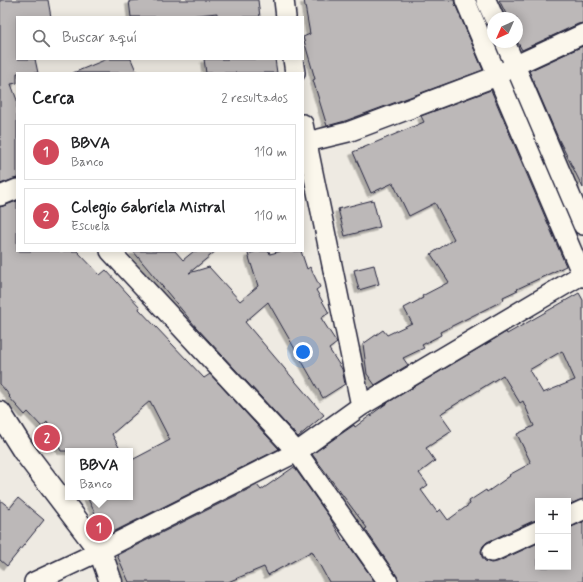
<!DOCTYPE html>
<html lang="es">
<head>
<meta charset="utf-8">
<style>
  :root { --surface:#fff; --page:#f2f2f2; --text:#202124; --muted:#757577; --line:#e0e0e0; --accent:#d1495b }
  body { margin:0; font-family:Mynerve,sans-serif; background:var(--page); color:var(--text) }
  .controls { position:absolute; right:12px; bottom:12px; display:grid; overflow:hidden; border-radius:0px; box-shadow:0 2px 10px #0003 }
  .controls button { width:36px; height:36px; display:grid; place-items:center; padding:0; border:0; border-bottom:1px solid var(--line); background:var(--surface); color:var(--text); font:20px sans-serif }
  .compass { position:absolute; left:487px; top:12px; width:36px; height:36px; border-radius:50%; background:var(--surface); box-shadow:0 2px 10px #0003; rotate:225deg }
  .you { position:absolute; left:303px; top:352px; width:14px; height:14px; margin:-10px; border:3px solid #fff; border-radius:50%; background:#1a73e8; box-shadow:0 0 0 6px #1a73e833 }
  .badge { display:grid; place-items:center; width:26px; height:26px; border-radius:50%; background:var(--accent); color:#fff; font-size:13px; font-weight:700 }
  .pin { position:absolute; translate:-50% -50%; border:2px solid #fff; box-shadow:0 1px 4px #0006 }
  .popup { position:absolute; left:65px; top:448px; width:68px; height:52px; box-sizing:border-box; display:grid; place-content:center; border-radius:0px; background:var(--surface); filter:drop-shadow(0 1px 3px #0005); font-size:13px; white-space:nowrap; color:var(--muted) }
  .popup b { font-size:15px; color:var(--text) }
  .popup::after { content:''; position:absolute; left:50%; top:100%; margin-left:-8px; border:8px solid transparent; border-top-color:var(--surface) }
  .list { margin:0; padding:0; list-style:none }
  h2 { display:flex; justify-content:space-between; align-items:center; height:52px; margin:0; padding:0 16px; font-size:17px }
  h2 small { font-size:13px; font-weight:400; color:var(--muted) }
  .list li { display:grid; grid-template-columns:26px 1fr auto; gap:12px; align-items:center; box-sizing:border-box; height:56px; margin:0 8px 8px; padding:0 8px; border:1px solid var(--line); border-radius:0px }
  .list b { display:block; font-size:15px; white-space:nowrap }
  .list p { margin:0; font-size:13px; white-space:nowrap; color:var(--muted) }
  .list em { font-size:13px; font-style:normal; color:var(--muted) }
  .icon { flex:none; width:22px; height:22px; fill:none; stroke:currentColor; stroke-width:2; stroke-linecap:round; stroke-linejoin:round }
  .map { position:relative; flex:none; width:583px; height:582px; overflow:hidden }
  .search { position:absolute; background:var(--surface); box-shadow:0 2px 10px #0003; left:16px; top:16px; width:288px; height:44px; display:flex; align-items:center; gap:10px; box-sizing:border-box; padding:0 14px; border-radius:0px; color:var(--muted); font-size:15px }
  .panel { position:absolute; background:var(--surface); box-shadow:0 2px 10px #0003; left:16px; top:72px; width:288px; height:180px; border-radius:0px }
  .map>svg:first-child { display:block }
  .building { fill:#bcb8b8; stroke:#22223b; fill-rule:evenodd; filter:url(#shadow) }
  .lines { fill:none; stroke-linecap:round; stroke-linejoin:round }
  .street-casing { stroke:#22223b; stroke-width:22 }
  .secondary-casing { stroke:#22223b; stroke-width:25 }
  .street { stroke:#fbf7ec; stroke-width:19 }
  .secondary { stroke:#fbf7ec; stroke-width:22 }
</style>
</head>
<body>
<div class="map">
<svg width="583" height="582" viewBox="0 0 583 582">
  <defs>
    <filter id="shadow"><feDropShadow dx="-3.5" dy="3.5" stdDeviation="0" flood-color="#0004"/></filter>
  </defs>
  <rect width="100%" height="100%" fill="#eeeae2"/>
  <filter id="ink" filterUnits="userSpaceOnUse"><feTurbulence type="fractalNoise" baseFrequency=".025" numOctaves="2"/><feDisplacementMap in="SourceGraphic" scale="8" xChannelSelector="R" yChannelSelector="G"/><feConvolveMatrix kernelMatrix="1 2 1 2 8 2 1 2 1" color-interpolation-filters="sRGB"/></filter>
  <g filter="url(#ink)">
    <path class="building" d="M0 0H48L51 17H17V59H35L38 73H17V83L11 84 17 100V178L0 184Z
      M142 0H258L260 17H217V13L180 17H131L129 1Z
      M304 0H454L455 4 483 70 345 121 327 126 313 80 315 79 303 37 310 34Z
      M499 0H583V23L578 24 522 50 517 41V18H508Z
      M583 46V188L559 140 529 71Z
      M107 59H131L137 73H73Z
      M204 59H275L277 73H206Z
      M491 90 566 266 517 289 518 290 503 297 504 300 440 332 441 335 422 345 424 348 403 358 408 365 375 385 367 374 363 344 383 330 387 335 412 323 404 308 423 298 422 296 449 282 431 254 454 239 435 203 409 216 393 183 371 193 353 152 424 122 421 116Z
      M373 200 380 227 345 236 338 209Z
      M17 201V251H77L100 275 106 270 140 307 139 309 204 378 210 374 279 449 111 533 100 513 96 515 87 497H130V461L170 440 150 401 112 434 121 451H61L47 422 42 427 28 412 25 415 9 397 10 396 0 384V207Z
      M133 251H175L183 260 194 251H216L189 273 209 267 240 301 258 286 248 254 257 251H269L270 254 281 251H301L307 269 310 267 320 287 316 290 329 313 321 318 337 343 329 349 342 369 345 384 323 398 268 302 245 322 324 415 298 437 196 327Z
      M374 265 379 284 359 290 354 270Z
      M579 293 583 300V499L568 505V501H538V520L533 521 487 542 483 546 481 551 482 557 485 561 491 563 497 562 538 543V567H568V528L583 522V582H399L397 576 365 529 367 528 312 454 354 425 355 427 371 415 372 417V414L387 403 506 332 507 334ZM562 351 575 380 543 393 529 370ZM503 375 520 403 523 401 534 426 517 434 531 463 509 475 510 476 487 492 486 490 469 501 470 504 448 520 440 509 437 512 421 490 428 485 419 473 435 461 426 448 452 431 440 414Z
      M294 467 330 518 343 541 345 540 375 582H329L312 551 268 575 264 567 228 582H129L117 555 257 485 261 490Z
      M18 498 44 520 7 566 0 560V500L10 508Z"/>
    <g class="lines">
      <defs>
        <path id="street" d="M284 0 286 17
          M465 0 583 277
          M486 0 494 18
          M505 42 583 225
          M293 59 295 73
          M303 124 361 406
          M303 143 348 132 497 76 516 65 583 34
          M0 196 17 189
          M110 251 297 452 388 582
          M568 517 583 510
          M492 552 538 531
          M34 582 100 551 297 452 361 406 583 274"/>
        <path id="secondary" d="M0 413 24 451 100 551 111 582"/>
      </defs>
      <use href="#street" class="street-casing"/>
      <use href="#secondary" class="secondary-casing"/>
      <use href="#street" class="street"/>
      <use href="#secondary" class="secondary"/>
    </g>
  </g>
</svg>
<div class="controls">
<button>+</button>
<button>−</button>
</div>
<svg class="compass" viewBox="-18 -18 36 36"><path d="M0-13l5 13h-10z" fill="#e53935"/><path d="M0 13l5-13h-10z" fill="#757577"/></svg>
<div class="you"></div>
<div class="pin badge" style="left:99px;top:528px">1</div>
<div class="popup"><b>BBVA</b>Banco</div>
<div class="pin badge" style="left:47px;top:438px">2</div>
<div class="search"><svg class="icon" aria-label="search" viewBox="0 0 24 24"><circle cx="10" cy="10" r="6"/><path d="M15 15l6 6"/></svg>Buscar aquí</div>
<section class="panel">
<h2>Cerca<small>2 resultados</small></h2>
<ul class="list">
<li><span class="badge">1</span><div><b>BBVA</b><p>Banco</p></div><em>110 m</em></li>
<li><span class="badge">2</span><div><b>Colegio Gabriela Mistral</b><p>Escuela</p></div><em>110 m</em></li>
</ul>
</section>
</div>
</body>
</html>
